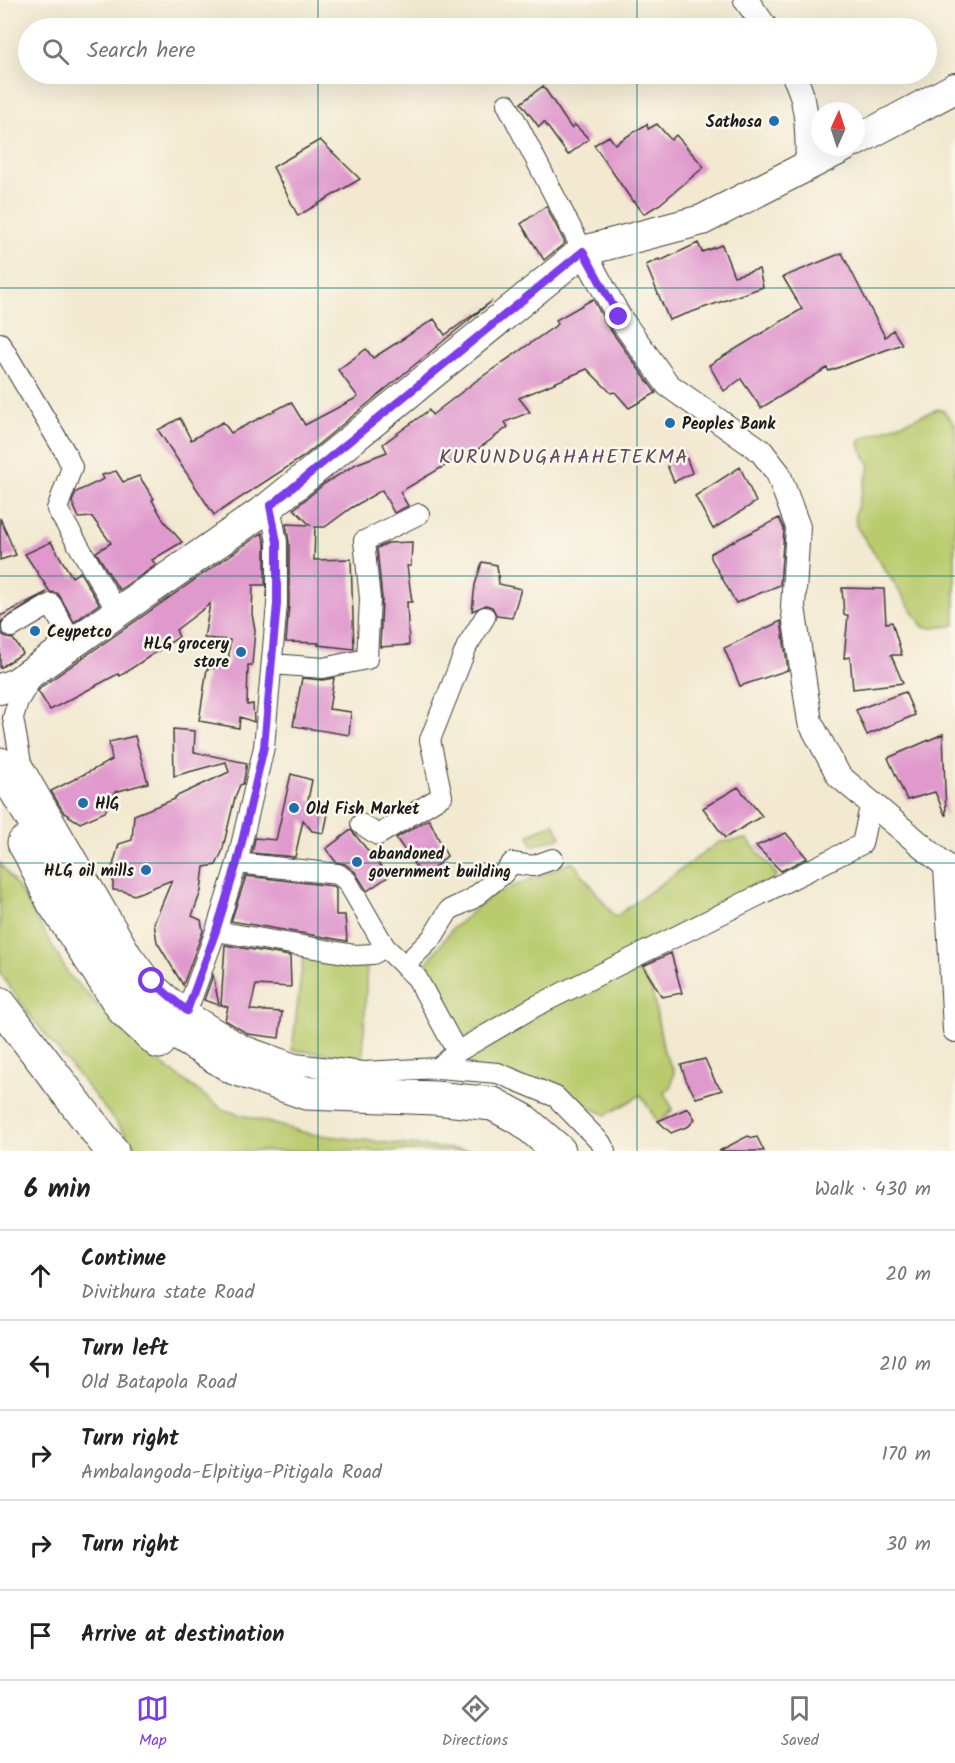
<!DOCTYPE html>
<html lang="en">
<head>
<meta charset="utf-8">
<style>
  :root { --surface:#fff; --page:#f6f6f6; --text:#222; --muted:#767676; --line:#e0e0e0; --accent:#7c3aed }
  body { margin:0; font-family:Kalam,sans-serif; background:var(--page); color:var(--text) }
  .compass { position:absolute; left:811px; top:102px; width:54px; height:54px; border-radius:50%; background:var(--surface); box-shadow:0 6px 24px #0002; rotate:3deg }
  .stop { position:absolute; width:18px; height:18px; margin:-14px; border:4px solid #7c3aed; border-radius:50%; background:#fff }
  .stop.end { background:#7c3aed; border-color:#fff; box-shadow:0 2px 6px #0008 }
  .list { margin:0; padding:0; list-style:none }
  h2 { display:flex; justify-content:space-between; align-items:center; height:78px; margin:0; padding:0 24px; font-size:26px }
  h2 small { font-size:20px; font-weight:400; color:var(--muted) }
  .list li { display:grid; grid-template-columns:39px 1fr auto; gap:18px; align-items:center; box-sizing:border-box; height:90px; padding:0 24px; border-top:2px solid var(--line) }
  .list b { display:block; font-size:22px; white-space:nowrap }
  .list p { margin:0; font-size:20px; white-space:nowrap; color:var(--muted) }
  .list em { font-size:20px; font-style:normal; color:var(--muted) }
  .icon { flex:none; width:33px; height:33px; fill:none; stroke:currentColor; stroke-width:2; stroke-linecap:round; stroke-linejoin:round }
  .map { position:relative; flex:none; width:955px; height:1151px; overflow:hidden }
  .search { position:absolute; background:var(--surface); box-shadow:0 6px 24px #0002; left:18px; right:18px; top:18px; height:66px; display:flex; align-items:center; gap:15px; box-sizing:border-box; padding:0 21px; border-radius:33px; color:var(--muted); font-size:22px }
  .sheet { height:528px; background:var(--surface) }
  nav { display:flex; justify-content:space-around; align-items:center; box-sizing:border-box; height:84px; border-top:2px solid var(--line); background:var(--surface); font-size:16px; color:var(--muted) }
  nav a { display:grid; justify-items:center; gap:3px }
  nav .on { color:var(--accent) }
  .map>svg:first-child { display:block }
  .green { fill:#bacb6e; stroke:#6b7445; stroke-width:1.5 }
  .building { fill:#e099cd }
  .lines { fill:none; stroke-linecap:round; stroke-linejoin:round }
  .minor-casing { stroke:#3c3b37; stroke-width:22 }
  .tertiary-casing { stroke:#3c3b37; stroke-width:26 }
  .primary-casing { stroke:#3c3b37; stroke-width:32 }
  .motorway-casing { stroke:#3c3b37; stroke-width:35 }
  .minor { stroke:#fff; stroke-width:20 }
  .tertiary { stroke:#fff; stroke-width:24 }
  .primary { stroke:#fff; stroke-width:30 }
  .motorway { stroke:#fff; stroke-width:33 }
  .route { stroke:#7c3aed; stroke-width:8 }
  .grid { fill:none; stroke:#0f766e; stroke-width:1.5; stroke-opacity:0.55 }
  .poi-dot { fill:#1f6fb2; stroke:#fbf7ec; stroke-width:2 }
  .labels { text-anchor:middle; stroke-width:5; stroke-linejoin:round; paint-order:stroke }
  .poi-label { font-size:16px; font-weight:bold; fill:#1c1c1c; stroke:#fbf7ec; text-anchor:start }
  .quarter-label { font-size:20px; letter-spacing:1.5px; fill:#61485a; stroke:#fbf7ec }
</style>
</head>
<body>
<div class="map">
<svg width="955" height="1151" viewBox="0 0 955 1151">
  <rect width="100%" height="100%" fill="#fbf7ec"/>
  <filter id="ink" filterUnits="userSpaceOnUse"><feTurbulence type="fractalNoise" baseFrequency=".0167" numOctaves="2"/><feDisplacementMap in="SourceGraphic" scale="12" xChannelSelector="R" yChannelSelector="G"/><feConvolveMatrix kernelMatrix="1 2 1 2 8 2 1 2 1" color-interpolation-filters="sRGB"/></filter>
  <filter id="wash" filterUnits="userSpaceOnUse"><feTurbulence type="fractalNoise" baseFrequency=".008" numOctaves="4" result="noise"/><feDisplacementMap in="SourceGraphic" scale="24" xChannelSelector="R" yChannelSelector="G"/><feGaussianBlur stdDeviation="1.35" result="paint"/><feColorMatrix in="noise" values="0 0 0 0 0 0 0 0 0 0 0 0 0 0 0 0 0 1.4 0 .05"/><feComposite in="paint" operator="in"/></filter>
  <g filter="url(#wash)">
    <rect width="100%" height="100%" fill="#f2e9d0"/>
    <path class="green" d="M938 409 944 411 955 425V625L934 628 923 627 856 526 855 514 870 466 859 444 861 439Z
      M554 823 561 837 532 846 529 835Z
      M747 839 777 875 773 880 463 1038 426 964 452 929 492 895 573 862 615 917 719 842Z
      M0 863 23 895 69 975 135 1044 224 1110 310 1134 407 1145 479 1151H139L28 1013 0 973Z
      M304 951 367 962 363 1058 292 1050Z
      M633 963 652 990 664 1052 674 1071 671 1088 664 1093 673 1109 658 1123 641 1095 606 1115 541 1085 438 1068Z"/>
    <g id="blocks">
      <path class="building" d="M543 86 571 128 575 125 589 139 568 155 544 122 539 127 521 103Z
        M647 124 648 129 657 124 671 140 676 135 704 167 660 204 644 214 634 201 633 202 594 145 609 136 615 144Z
        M320 140 360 179 298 216 273 167Z
        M546 206 565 243 544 260 521 224Z
        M698 243 702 252 722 245 734 276 759 269 763 287 669 320 646 265 659 259 660 261Z
        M842 253 885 337 893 330 902 344 829 371 827 368 761 408 741 379 724 391 709 365 802 309 783 277Z
        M593 299 607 325 656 393 629 408 615 392 611 393 587 369 519 398 530 412 505 422 508 427 463 460 461 456 400 492 408 506 394 513 382 490 351 508 325 527H315L314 560 351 559 354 649 318 645 319 643 286 642 289 604V542L286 524 310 525 294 509 324 484 356 464 387 452 383 444 429 410 432 415 476 381 558 324 556 320Z
        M492 301 303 457 214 515 158 430 180 418 191 440 223 422 231 433 291 402 305 425 358 397 338 370 366 349 373 358 434 319 445 335Z
        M684 451 692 473 674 482 667 465Z
        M740 467 756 502 713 529 695 496Z
        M116 471 123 482 139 476 154 499 152 500 164 521 182 542 152 560 156 565 119 590 96 552 111 543 92 517 79 518 72 502 76 492 104 479 102 475Z
        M0 518 16 555 0 560Z
        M779 518 784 529 780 585 736 603 711 558V553Z
        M262 533 265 543V585H253L252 614 255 630 252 665H248L247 705 253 704 254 722 240 717 239 728 199 721 207 669 228 666 230 640 204 638 210 604 176 630 179 637 120 676 118 674 50 710 38 691 41 687Z
        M51 542 72 577 80 572 99 604 74 622 61 598 57 593 50 592 25 554Z
        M412 542 411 566H407L412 602H407L409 645 380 647 382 599 377 548 388 543Z
        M482 562 497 565 499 584 521 589 512 618 497 616 492 607 486 605 472 611 475 585Z
        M842 588 884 589 886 623 892 622 902 655H891L903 683 853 689 850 657 844 658 848 615H844Z
        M47 592 2 621 0 627 2 634 7 638 13 639 23 653 0 668V616Z
        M781 621 788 670 740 686 724 648Z
        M302 678 322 680 334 678 329 709 351 712 349 735 293 726Z
        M905 692 915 715 867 735 856 710Z
        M173 729 195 731 194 752 247 763 243 784 240 785 235 797 222 852 216 865 204 867 201 891 192 916 201 920 203 931 183 985 157 942 154 923 172 880 134 895 123 891 113 890V880L110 876 119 844 132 840 134 815 175 799V797L229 772 226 762 174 776Z
        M943 734 946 815H945L935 792 907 800 888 758Z
        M135 736 148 783 115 792 105 812 80 823 64 813 51 791 112 760 109 742Z
        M291 774 312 780 308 800 330 804 324 833 312 831 303 820 295 857 252 853 255 838 276 840Z
        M738 787 762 816 725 838 703 808Z
        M429 819 447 856 429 872 419 871 396 838Z
        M351 830 389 876 367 891 355 872 345 864 336 862 326 849Z
        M786 833 807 858 781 871 756 846Z
        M246 876 333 886 336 888V915H345L347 941 231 921Z
        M225 945 290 956 291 987 256 985 250 1010 282 1012 279 1038 248 1034 225 1020 228 1007 221 1005Z
        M671 953 682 993 662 997 643 966Z
        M213 975 219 1005 204 1000Z
        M705 1059 715 1081 722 1090 696 1098 686 1080 681 1065Z
        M688 1108 695 1119 689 1126 671 1133 658 1121Z
        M748 1136 753 1138 757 1137 764 1151H719Z"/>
    </g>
  </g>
  <g filter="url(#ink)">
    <use href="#blocks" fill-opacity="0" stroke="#3c3b37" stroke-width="1.5"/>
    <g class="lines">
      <defs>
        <path id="minor" d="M507 104 583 251
          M0 343 65 452 72 467 57 509 117 611
          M12 627 51 604 72 643
          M272 664 323 668 367 659 370 599 364 541 419 514
          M34 675 18 701 13 718 21 763 131 953 152 981 187 1011 242 1045 295 1064 363 1072 438 1068 498 1073 556 1097 601 1143 605 1151
          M361 824 378 835 442 796 430 740 467 646 485 617
          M237 863 338 874 347 881 385 947 417 978 457 1052
          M216 931 355 955 373 954 385 947
          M404 966 432 938 449 910 472 899 503 874 512 863 533 866 553 859
          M187 1011 216 931 237 863 264 747 277 604V542L270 506
          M438 1068 457 1052 534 1007 862 844 871 802"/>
        <path id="tertiary" d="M746 0 766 28
          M793 74C809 103 807 133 808 166
          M583 251 619 317 668 385 761 451 778 473 798 527 793 607 810 722 839 776 946 866 955 1030"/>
        <path id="primary" d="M856 141 955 88
          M0 689 16 683 270 506 583 251 702 220 844 147"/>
        <path id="motorway" d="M0 764 75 890 116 963 169 1028 234 1068 306 1093 435 1098 493 1104 523 1120 559 1151
          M24 843 31 855 53 902 124 1010 159 1042
          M0 1004 112 1151"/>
      </defs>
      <use href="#minor" class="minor-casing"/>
      <use href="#tertiary" class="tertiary-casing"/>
      <use href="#primary" class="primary-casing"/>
      <use href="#motorway" class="motorway-casing"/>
      <use href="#minor" class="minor"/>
      <use href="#tertiary" class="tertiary"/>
      <use href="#primary" class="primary"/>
      <use href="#motorway" class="motorway"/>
    </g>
  </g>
  <g class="lines" filter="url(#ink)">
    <path class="route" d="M152 981 187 1011 216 931 237 863 264 747 277 604V542L270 506 583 251 619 317"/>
  </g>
  <path class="grid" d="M318 0V28M637 0V28M318 74V1151M637 74V1151M0 288H955M0 576H955M0 863H955"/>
  <g class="poi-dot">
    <circle cx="774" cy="121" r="6"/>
    <circle cx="670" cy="423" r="6"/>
    <circle cx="35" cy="631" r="6"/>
    <circle cx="241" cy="652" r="6"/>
    <circle cx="83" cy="803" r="6"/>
    <circle cx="294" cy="808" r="6"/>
    <circle cx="357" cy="862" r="6"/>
    <circle cx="146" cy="870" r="6"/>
  </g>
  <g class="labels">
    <g class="poi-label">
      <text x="762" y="127" text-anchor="end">Sathosa</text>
      <text x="682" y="429">Peoples Bank</text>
      <text x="47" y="637">Ceypetco</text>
      <text x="229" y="649" text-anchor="end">HLG grocery<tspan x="229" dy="18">store</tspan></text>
      <text x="95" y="809">HlG</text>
      <text x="306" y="814">Old Fish Market</text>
      <text x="369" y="859">abandoned<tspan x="369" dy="18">government building</tspan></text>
      <text x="134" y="876" text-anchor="end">HLG oil mills</text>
    </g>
    <g class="quarter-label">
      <text x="564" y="463">KURUNDUGAHAHETEKMA</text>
    </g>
  </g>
</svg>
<svg class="compass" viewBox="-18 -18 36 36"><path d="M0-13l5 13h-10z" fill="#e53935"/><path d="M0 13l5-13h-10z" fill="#767676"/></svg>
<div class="stop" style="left:152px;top:981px"></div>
<div class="stop end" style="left:619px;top:317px"></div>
<div class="search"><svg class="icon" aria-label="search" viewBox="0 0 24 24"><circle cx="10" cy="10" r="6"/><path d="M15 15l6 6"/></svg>Search here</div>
</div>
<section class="sheet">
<h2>6 min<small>Walk · 430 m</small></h2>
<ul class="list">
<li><svg class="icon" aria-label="ahead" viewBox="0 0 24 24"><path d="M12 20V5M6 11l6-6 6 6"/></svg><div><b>Continue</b><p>Divithura state Road</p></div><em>20 m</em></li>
<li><svg class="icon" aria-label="left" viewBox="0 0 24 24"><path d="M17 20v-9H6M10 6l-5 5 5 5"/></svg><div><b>Turn left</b><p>Old Batapola Road</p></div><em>210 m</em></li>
<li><svg class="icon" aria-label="right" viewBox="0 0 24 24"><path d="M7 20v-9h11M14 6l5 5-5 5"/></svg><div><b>Turn right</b><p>Ambalangoda-Elpitiya-Pitigala Road</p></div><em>170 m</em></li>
<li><svg class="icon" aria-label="right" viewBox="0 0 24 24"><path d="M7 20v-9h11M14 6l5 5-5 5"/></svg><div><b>Turn right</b></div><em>30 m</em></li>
<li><svg class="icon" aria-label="arrive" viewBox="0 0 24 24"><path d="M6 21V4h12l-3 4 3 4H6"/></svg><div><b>Arrive at destination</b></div></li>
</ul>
</section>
<nav>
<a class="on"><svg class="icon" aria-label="map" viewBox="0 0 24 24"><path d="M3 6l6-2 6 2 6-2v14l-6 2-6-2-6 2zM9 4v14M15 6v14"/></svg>Map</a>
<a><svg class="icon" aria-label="directions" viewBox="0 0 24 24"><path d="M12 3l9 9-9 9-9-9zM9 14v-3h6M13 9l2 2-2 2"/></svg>Directions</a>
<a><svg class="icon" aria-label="saved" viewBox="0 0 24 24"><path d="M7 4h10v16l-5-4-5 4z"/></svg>Saved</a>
</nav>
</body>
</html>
